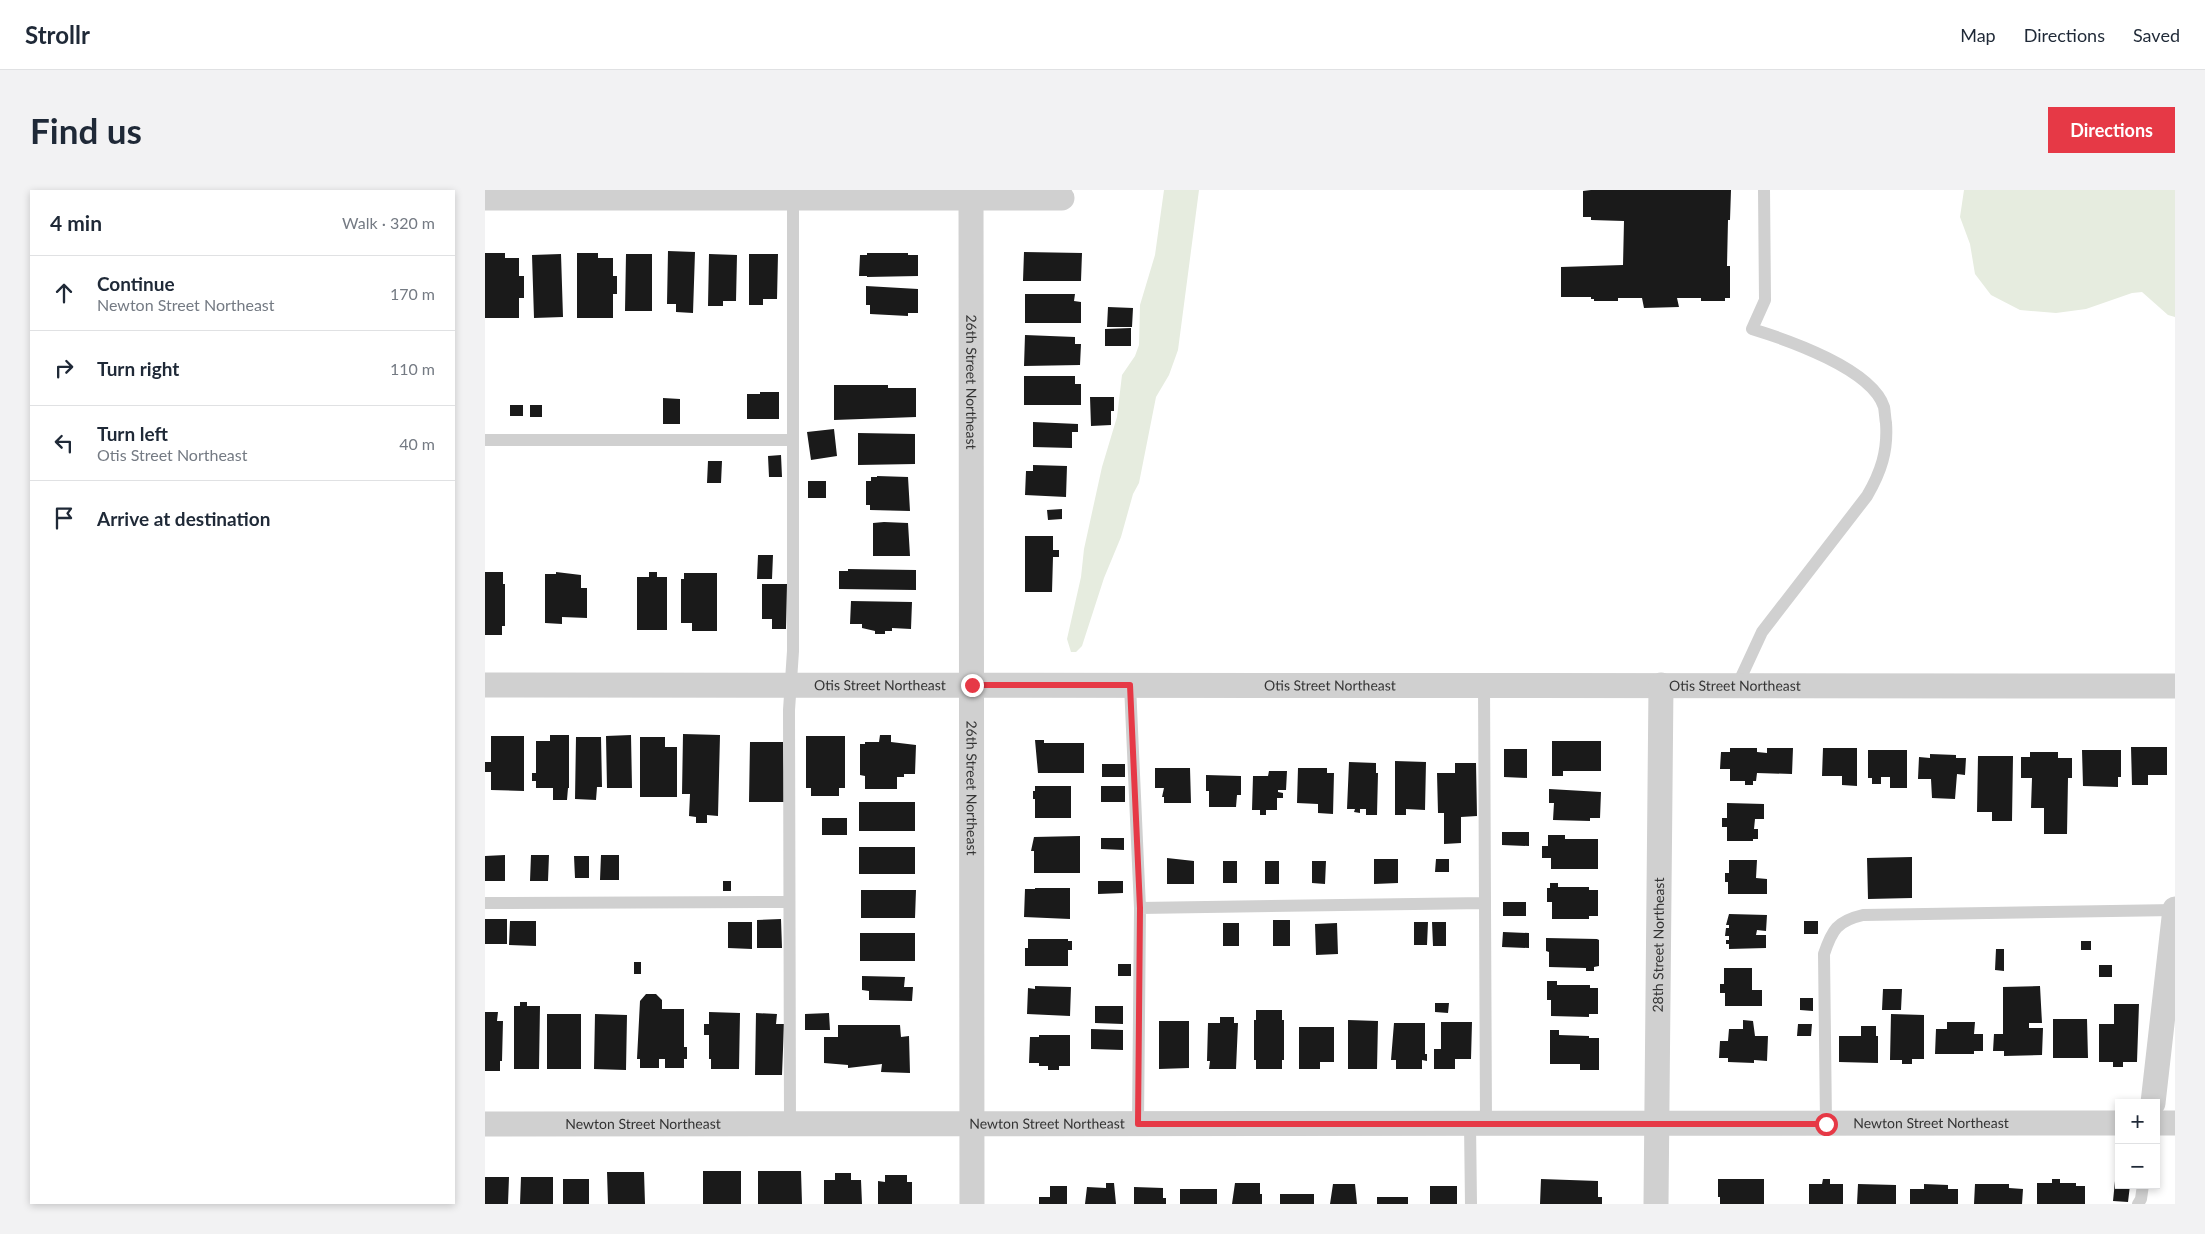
<!DOCTYPE html>
<html lang="en">
<head>
<meta charset="utf-8">
<style>
  :root { --surface:#fff; --page:#f2f2f3; --text:#1f2937; --muted:#747a83; --line:#e0e1e3; --accent:#e63946 }
  body { margin:0; font-family:Lato,sans-serif; background:var(--page); color:var(--text) }
  .controls { position:absolute; right:15px; bottom:15px; display:grid; overflow:hidden; border-radius:0px; box-shadow:0 2px 8px #0003 }
  .controls button { width:45px; height:45px; display:grid; place-items:center; padding:0; border:0; border-bottom:1px solid var(--line); background:var(--surface); color:var(--text); font:25px sans-serif }
  .stop { position:absolute; width:15px; height:15px; margin:-11px; border:4px solid #e63946; border-radius:50%; background:#fff }
  .stop.end { background:#e63946; border-color:#fff; box-shadow:0 1px 5px #0008 }
  .list { margin:0; padding:0; list-style:none }
  h2 { display:flex; justify-content:space-between; align-items:center; height:65px; margin:0; padding:0 20px; font-size:21px }
  h2 small { font-size:16px; font-weight:400; color:var(--muted) }
  .list li { display:grid; grid-template-columns:32px 1fr auto; gap:15px; align-items:center; box-sizing:border-box; height:75px; padding:0 20px; border-top:1px solid var(--line) }
  .list b { display:block; font-size:19px; white-space:nowrap }
  .list p { margin:0; font-size:16px; white-space:nowrap; color:var(--muted) }
  .list em { font-size:16px; font-style:normal; color:var(--muted) }
  .icon { flex:none; width:28px; height:28px; fill:none; stroke:currentColor; stroke-width:2; stroke-linecap:round; stroke-linejoin:round }
  .map { position:relative; flex:none; width:1690px; height:1014px; overflow:hidden; border-radius:0px }
  header { display:flex; align-items:center; gap:30px; box-sizing:border-box; height:70px; padding:0 25px; background:var(--surface); border-bottom:1px solid var(--line) }
  header strong { font-size:24px }
  nav { display:flex; gap:28px; margin-inline-start:auto; font-size:18px }
  .intro { display:flex; align-items:center; justify-content:space-between; box-sizing:border-box; height:120px; padding:0 30px }
  h1 { margin:0; font-size:35px }
  .button { padding:12px 22px; border-radius:0px; background:var(--accent); color:#fff; font-size:18px; font-weight:700 }
  main { display:flex; gap:30px; padding:0 30px }
  aside { flex:1; background:var(--surface); border-radius:0px; box-shadow:0 2px 8px #0003 }
  .map>svg:first-child { display:block }
  .green { fill:#e6ecdf }
  .building { fill:#1a1a1a }
  .lines { fill:none; stroke-linecap:round; stroke-linejoin:round }
  .lane { stroke:#d0d0d0; stroke-width:12 }
  .street { stroke:#d0d0d0; stroke-width:25 }
  .route { stroke:#e63946; stroke-width:6 }
  .labels { text-anchor:middle; stroke-width:5; stroke-linejoin:round; paint-order:stroke }
  .street-label { font-size:14px; fill:#333; stroke:#fff }
</style>
</head>
<body>
<header>
<strong>Strollr</strong>
<nav><a>Map</a><a>Directions</a><a>Saved</a></nav>
</header>
<div class="intro"><h1>Find us</h1><a class="button">Directions</a></div>
<main>
<aside>
<h2>4 min<small>Walk · 320 m</small></h2>
<ul class="list">
<li><svg class="icon" aria-label="ahead" viewBox="0 0 24 24"><path d="M12 20V5M6 11l6-6 6 6"/></svg><div><b>Continue</b><p>Newton Street Northeast</p></div><em>170 m</em></li>
<li><svg class="icon" aria-label="right" viewBox="0 0 24 24"><path d="M7 20v-9h11M14 6l5 5-5 5"/></svg><div><b>Turn right</b></div><em>110 m</em></li>
<li><svg class="icon" aria-label="left" viewBox="0 0 24 24"><path d="M17 20v-9H6M10 6l-5 5 5 5"/></svg><div><b>Turn left</b><p>Otis Street Northeast</p></div><em>40 m</em></li>
<li><svg class="icon" aria-label="arrive" viewBox="0 0 24 24"><path d="M6 21V4h12l-3 4 3 4H6"/></svg><div><b>Arrive at destination</b></div></li>
</ul>
</aside>
<div class="map">
<svg width="1690" height="1014" viewBox="0 0 1690 1014">
  <rect width="100%" height="100%" fill="#fff"/>
  <path class="green" d="M679 0H714L693 160 684 185 671 207 654 293 648 304 636 347 619 388 597 456 591 462H586L582 449 596 387 599 359 617 277 632 227 637 185 650 166 654 155 655 115 670 65Z
    M1479 0H1690V127L1683 125 1657 102 1647 103 1601 119 1571 123 1535 120 1506 105 1490 84 1485 54 1475 27Z"/>
  <path class="building" d="M1106 0H1246L1245 30H1243L1242 76H1245V108H1240V111H1216V108H1192L1194 117 1159 118 1157 108H1133V111H1109V109H1106V107H1076V77L1138 75 1139 31 1106 30V27H1098V1Z
    M183 61 210 62 208 123 191 122V114H182Z
    M539 62 597 63 596 91H538Z
    M0 63H20V68H34V86H39V108H34V128H0Z
    M92 63H113V68H128V86H132V104H128V128H92Z
    M382 63H423V65H433V86L382 87V86H374L375 65H382Z
    M76 64 78 127 49 128 47 65Z
    M141 64H167V121H140Z
    M224 64 252 65 251 111H238V116H223Z
    M264 64H293L292 109H278V115H264Z
    M381 96 433 99V123H423V126L385 124V115H381Z
    M540 104H590L589 111 596 112V133H540Z
    M623 117 648 118 647 137H622Z
    M646 138V156H620V139Z
    M540 145 590 147V154H596L595 175 539 176Z
    M539 186H590V194H596V215H539Z
    M349 195H403V198H431V227L349 230Z
    M275 202H294V229H262V204H275Z
    M605 207H629V221H626V235L606 236Z
    M178 208 195 209V234H178Z
    M25 215H38V226H25Z
    M45 215H57V227H45Z
    M548 232 593 234V242H587V258L548 257Z
    M349 239 352 266 326 270 322 242Z
    M373 243 430 244V274L373 275Z
    M296 265 297 287H284L283 266Z
    M223 271H237L236 293H222Z
    M548 275 582 276 581 307 540 305 541 281H548Z
    M392 286 423 287 425 321 385 320V315H381V291H386V287H392Z
    M323 291H341V308H323Z
    M577 319V329L563 330 562 320Z
    M399 332 423 333 425 366H388V333Z
    M540 346H568V360H574V367H568L567 402H540Z
    M273 365H288L287 389H272Z
    M363 379 431 380V400L354 399V381H363Z
    M0 382H18V394H20V436H17V445H0Z
    M71 382 96 385V398H102V428L77 427V434L60 433V384H71Z
    M164 382H172V387H182V440H152V387H164Z
    M199 383H232V441H207V433H196V389H199Z
    M277 394H302L301 439H287V429H277Z
    M366 411 427 412 426 439 407 438V441H400V444H390V441L377 438V434H365Z
    M198 544 235 545 233 626 222 625V633H211V627L204 626 205 604H197Z
    M65 545H84V598H83L82 610H68V598H51V591H47V583H51V551H65Z
    M146 545 147 598H122L121 546Z
    M395 545H406V552L431 555 430 584H419V587H412V599H380V586L375 585V554H380V552H394Z
    M6 546H39V601L6 600V582H0V572H6Z
    M321 546H360V598H354V606H326V598H321Z
    M91 547H116L117 597H112L111 610 90 609Z
    M155 547H180V557H192V607H155Z
    M550 550H559V553H599V583H553Z
    M1067 551H1116V581H1078V586H1067Z
    M265 552H298L300 612H264Z
    M1646 557H1682V585H1663V595H1647Z
    M1245 558H1272V562L1282 563V558H1308L1307 584 1272 583 1271 591H1268V595H1260V591H1245V579H1235L1236 562H1245Z
    M1338 558H1372V596L1357 595V586H1337Z
    M1019 559H1042V588L1019 587Z
    M1383 560H1422V598H1405V587H1396V594H1387V588H1383Z
    M1597 560H1636V587H1633V597L1598 596Z
    M1545 562H1573V568H1587V588H1583L1582 644H1559V618H1546L1547 588H1536V567H1545Z
    M1445 564 1471 565V568H1481L1480 585 1472 584 1470 609 1447 608 1446 589H1433L1434 567 1445 568Z
    M1493 566H1528L1527 631H1507V622H1492Z
    M910 571 941 572 940 620 921 619V625H910Z
    M864 572 891 573V583H893L892 625H881V619H875V623L869 622 870 619H862Z
    M970 573H991L992 626 976 627V653L959 654V623H953L952 583H970Z
    M617 574H640V587H617Z
    M670 578H705L706 613H679V607H677L679 598H670Z
    M813 578H842V583H849L848 624 833 623V614L812 613Z
    M784 581H802L801 600H793V602L798 603V608H792V620H781V625H775V620H767L768 586H783Z
    M721 585 756 586V605H752L751 617H724V601H721Z
    M550 596H586V628H550V609H548V601H550Z
    M616 596H640V612H616Z
    M1064 599 1116 602 1115 628H1105V631L1068 630 1069 613H1064Z
    M374 612H430V641H374Z
    M1242 613 1279 614V629H1270L1269 639H1273V649H1268V651H1242V637H1237V628H1242Z
    M337 628H362V645H337Z
    M1017 642H1044V656L1017 655Z
    M1063 645H1080V649H1113V679H1066V668H1057V656H1063Z
    M595 646V683H549V661H546L549 647Z
    M616 648H639V660L616 659Z
    M374 657H430V684H374Z
    M20 665V691H0V666Z
    M46 665H64L63 691H45Z
    M116 665H134V690H115Z
    M89 666H104V688H90Z
    M1427 667V708L1383 709 1382 668Z
    M682 668 709 671V694H682Z
    M889 669H913V693L889 694Z
    M951 669H964V682H950Z
    M1244 670H1272L1271 688 1282 689V704H1243V692H1240V683H1244Z
    M738 671H752V693H738Z
    M780 671H794V694H780Z
    M827 671H841L840 694 827 693Z
    M238 691H246V701H238Z
    M613 691H638V703L613 704Z
    M1065 693H1073V697H1104V700H1113V726H1104V729H1067V712H1062V698H1065Z
    M550 698H585V729L539 727 540 699H550Z
    M376 700H431L430 728H376Z
    M1018 712H1041V726H1018Z
    M1244 724 1282 725 1281 741 1272 740 1271 745H1281V758L1244 759V754H1241V750H1244V746H1240L1241 738H1244V735H1241Z
    M0 729H22V754H0Z
    M296 729 297 758H272V730Z
    M788 730H805V756H788Z
    M25 731H51V756L24 755Z
    M1319 731H1333V744H1319Z
    M243 732H267V759L243 758Z
    M929 732H943L942 755H929Z
    M947 732H961V756H948Z
    M738 733H754V756H738Z
    M852 733 853 764 831 765 830 734Z
    M1018 742 1044 743V758L1017 757Z
    M375 743H430V771H375Z
    M1061 748 1112 749 1114 750V776L1109 777V781H1101V778L1064 777V762L1061 761Z
    M543 749H583V751H587V760H583V776H540V758H543Z
    M1596 751H1606V760H1596Z
    M1511 759H1519V781L1510 780Z
    M149 772H156V784H149Z
    M633 774H646V786H633Z
    M1614 775H1627V787H1614Z
    M1239 778H1267V800H1277V816H1240V803H1235V794H1239Z
    M377 786 420 787 419 797H428L427 811 384 810V801L377 800Z
    M1062 791H1072V795H1105V798H1113V824H1104V827L1066 826V810H1062Z
    M550 796 586 797 585 826 542 824 543 798 550 799Z
    M1555 796 1557 833H1544V838H1558L1557 865 1519 866V861H1508L1509 844H1518V797Z
    M1398 799H1417L1416 820H1397Z
    M161 804H171L177 810V819H199V857H202V869H199V878H180V869H174V878H155V869H152L155 811Z
    M1315 808H1328V821L1315 820Z
    M35 812H42V816H55L54 879H29V816H35Z
    M950 813H964L963 823 950 822Z
    M1629 814H1654L1652 872H1638V877H1628V872H1614V834H1629Z
    M610 816H638V834L610 833Z
    M771 820H797V830H799V870H797V879H771V870H769V830H771Z
    M0 822H13L12 831H18L17 871H15V881H0Z
    M224 822 255 823 254 879H226V869H224V845H219V834H224Z
    M271 823 292 824 291 834H299L297 885H270Z
    M344 823 345 840H320V824Z
    M62 824H96V879H62Z
    M110 824 142 825 141 880 109 879Z
    M1406 824 1439 825V869H1427V874H1417V870H1405Z
    M735 827H749V833H753L751 879H724L725 871H722L723 833H735Z
    M1568 829H1602L1603 868H1568Z
    M863 830 893 831 892 879H863Z
    M1258 830 1268 831 1270 846H1283L1282 871 1269 870V873L1243 872V868H1234L1235 851H1243L1244 839H1258Z
    M674 831H704V878L674 879Z
    M956 832H987L986 869H970V879H949V859H956Z
    M1462 832H1490L1489 844H1498V861H1489V864H1450L1451 839H1462Z
    M909 833H940V864H942V871L937 870V879H911V870H906Z
    M1313 834H1327L1326 846H1312Z
    M353 835H415L416 847 424 846 425 883 396 882 397 874 363 878V875L339 873V847H353Z
    M1376 836H1391V846H1393V873L1354 872V846H1376Z
    M814 837H849V872H835V879H814Z
    M606 839 638 840V860L606 859Z
    M1065 840H1074V845L1104 846V848H1114V880H1095V874H1065Z
    M554 845H585V876H574V880H563V876H554V873H544L545 847H554Z
    M218 981H256V1014H218Z
    M273 981H316L317 1014H273Z
    M122 982H159L160 1014H123Z
    M350 983H366V990H376L377 1014H339V990H350Z
    M400 985H422V992H427V1014H393V991L400 992Z
    M0 987H24L23 1014H0Z
    M36 987H68V1014H35Z
    M78 989H104V1014H78Z
    M1056 989 1113 991V1007H1117V1014H1055Z
    M1233 989H1279V1014H1235V1007H1233Z
    M1338 989H1345V994H1358V1014H1324V994H1337Z
    M1567 989H1575V993H1591V996H1600V1014H1552V993H1567Z
    M1630 991H1634V995H1645L1643 1012 1628 1011Z
    M621 993H629L631 1014H600L602 997 621 998Z
    M750 993H775V1004H777V1014H747Z
    M848 994H870L872 1014H845Z
    M1373 994 1411 995V1014H1372Z
    M1439 994 1463 995V999H1473V1014H1425V999H1439Z
    M1490 994H1524V998L1538 999 1537 1014H1489Z
    M565 996H582V1014H554V1007H565Z
    M945 996H972V1014H945Z
    M649 997 678 998V1008H681V1014H649Z
    M695 999H732V1014H695Z
    M795 1004H829V1014H795Z
    M892 1007H923V1014H892Z"/>
  <g class="lines">
    <path class="lane" d="M0 250H307
      M645 495 655 718 653 934
      M999 495 1001 933
      M1252 496 1277 442 1382 306C1396 282 1403 261 1401 233 1400 228 1400 222 1399 217 1387 179 1303 150 1267 139L1280 110 1279 0
      M0 713 304 712
      M655 718 1000 713
      M985 933 986 1014
      M1341 933 1339 764C1347 740 1352 731 1378 725L1690 720
      M305 934 304 520 308 461V8
      M1653 1014 1656 1009 1658 995"/>
    <g class="street">
      <path id="s1" d="M486 0 487 1014"/>
      <path d="M0 8H577"/>
      <path id="s2" d="M0 495 1690 496"/>
      <path d="M1668 913 1690 719"/>
      <path d="M1671 933H1690"/>
      <path id="s3" d="M0 934 1634 933"/>
      <path id="s4" d="M1171 1014 1176 495"/>
    </g>
  </g>
  <g class="lines">
    <path class="route" d="M487 495H645L655 718 653 934H1341"/>
  </g>
  <g class="labels">
    <g class="street-label">
      <text dy="5" stroke="none"><textPath href="#s1" startOffset="192">26th Street Northeast</textPath></text>
      <text dy="5" stroke="none"><textPath href="#s2" startOffset="395">Otis Street Northeast</textPath></text>
      <text dy="5" stroke="none"><textPath href="#s2" startOffset="845">Otis Street Northeast</textPath></text>
      <text dy="5" stroke="none"><textPath href="#s2" startOffset="1250">Otis Street Northeast</textPath></text>
      <text dy="5" stroke="none"><textPath href="#s1" startOffset="598">26th Street Northeast</textPath></text>
      <text dy="5" stroke="none"><textPath href="#s4" startOffset="259">28th Street Northeast</textPath></text>
      <text dy="5" stroke="none"><textPath href="#s3" startOffset="1446">Newton Street Northeast</textPath></text>
      <text dy="5" stroke="none"><textPath href="#s3" startOffset="158">Newton Street Northeast</textPath></text>
      <text dy="5" stroke="none"><textPath href="#s3" startOffset="562">Newton Street Northeast</textPath></text>
    </g>
  </g>
</svg>
<div class="controls">
<button>+</button>
<button>−</button>
</div>
<div class="stop" style="left:1341px;top:934px"></div>
<div class="stop end" style="left:487px;top:495px"></div>
</div>
</main>
</body>
</html>
